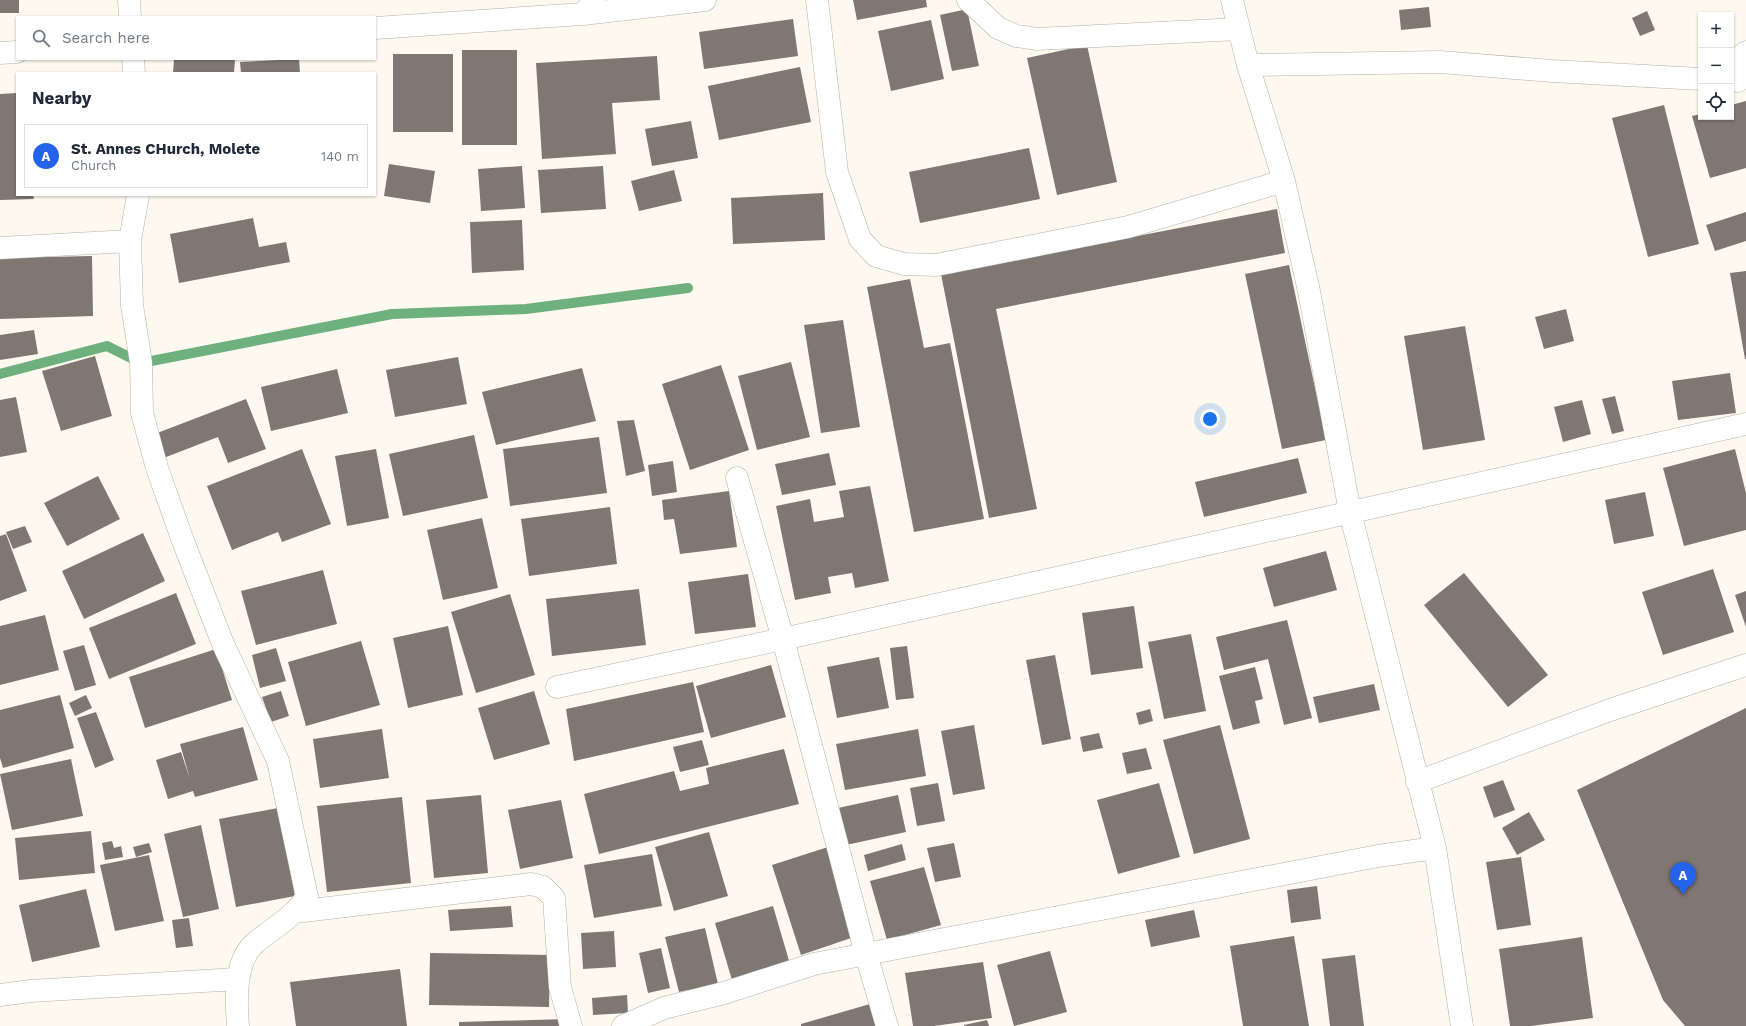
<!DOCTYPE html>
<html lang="en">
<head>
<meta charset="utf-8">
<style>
  :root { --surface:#fff; --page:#f6f6f7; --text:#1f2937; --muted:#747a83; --line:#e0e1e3; --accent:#2563eb }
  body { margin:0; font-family:"Work Sans",sans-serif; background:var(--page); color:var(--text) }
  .controls { position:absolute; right:12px; top:12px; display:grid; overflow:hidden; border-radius:0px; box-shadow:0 1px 3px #0004 }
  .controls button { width:36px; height:36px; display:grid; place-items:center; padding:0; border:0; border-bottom:1px solid var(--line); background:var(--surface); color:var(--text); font:20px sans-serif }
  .you { position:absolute; left:1210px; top:419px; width:14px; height:14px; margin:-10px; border:3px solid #fff; border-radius:50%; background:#1a73e8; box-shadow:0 0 0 6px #1a73e833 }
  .badge { display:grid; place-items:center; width:26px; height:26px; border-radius:50%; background:var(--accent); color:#fff; font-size:13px; font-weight:700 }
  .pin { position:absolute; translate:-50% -33px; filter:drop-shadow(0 1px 2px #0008) }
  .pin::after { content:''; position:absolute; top:21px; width:14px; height:12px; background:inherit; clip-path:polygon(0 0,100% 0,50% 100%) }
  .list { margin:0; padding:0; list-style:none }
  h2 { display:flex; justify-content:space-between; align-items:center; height:52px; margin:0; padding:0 16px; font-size:17px }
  h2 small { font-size:13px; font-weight:400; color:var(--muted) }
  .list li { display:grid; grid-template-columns:26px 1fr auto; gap:12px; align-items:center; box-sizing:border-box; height:64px; margin:0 8px 8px; padding:0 8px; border:1px solid var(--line); border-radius:0px }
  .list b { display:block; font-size:15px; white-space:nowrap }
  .list p { margin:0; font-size:13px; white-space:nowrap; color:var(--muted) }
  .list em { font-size:13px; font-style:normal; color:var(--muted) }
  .icon { flex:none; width:22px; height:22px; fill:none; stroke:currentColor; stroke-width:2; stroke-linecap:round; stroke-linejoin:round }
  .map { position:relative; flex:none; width:1746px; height:1026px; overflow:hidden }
  .search { position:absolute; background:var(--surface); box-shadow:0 1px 3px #0004; left:16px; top:16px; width:360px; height:44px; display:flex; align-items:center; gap:10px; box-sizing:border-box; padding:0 14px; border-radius:0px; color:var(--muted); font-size:15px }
  .panel { position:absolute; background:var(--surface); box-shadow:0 1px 3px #0004; left:16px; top:72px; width:360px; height:124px; border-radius:0px }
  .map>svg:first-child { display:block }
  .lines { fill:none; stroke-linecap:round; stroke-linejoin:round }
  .stream { stroke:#6fb07f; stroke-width:10 }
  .building { fill:#817772 }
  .minor-casing { stroke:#b4b0a6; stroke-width:23 }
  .minor { stroke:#fff; stroke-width:22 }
</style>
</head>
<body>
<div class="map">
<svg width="1746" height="1026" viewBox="0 0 1746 1026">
  <rect width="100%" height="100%" fill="#fef9ef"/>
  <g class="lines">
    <path class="stream" d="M0 374 107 346 141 363 392 314 526 309 688 288"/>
  </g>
  <path class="building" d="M0 0H19V13H0Z
    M853 0H926L927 7 857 20Z
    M1429 7 1431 27 1401 30 1399 10Z
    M967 9 979 66 952 71 940 15Z
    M1647 11 1655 30 1640 36 1632 18Z
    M793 19 798 56 704 69 699 32Z
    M931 20 944 79 891 91 878 31Z
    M1087 45 1117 182 1057 195 1027 58Z
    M462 50H517V145H462Z
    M393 54H453V132H393Z
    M657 56 660 100 612 103 616 154 542 159 536 63Z
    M174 59 235 60 234 73H173Z
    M299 59 300 73H241L240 62Z
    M800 67 811 122 719 140 708 86Z
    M17 93V195H33L34 199 0 200V94Z
    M1746 101V168L1710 178 1692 116 1701 114V117H1731V105Z
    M1664 105 1699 244 1648 257 1612 118Z
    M691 121 698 158 652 166 645 129Z
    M1029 148 1040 199 920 223 909 172Z
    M389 164 435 171 430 203 384 196Z
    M522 166 525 208 481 211 478 169Z
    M603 166 606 209 541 213 538 170Z
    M674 170 682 201 639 211 631 181Z
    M823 193 825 240 733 244 731 198Z
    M1277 209 1285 253 996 309 1037 509 989 518 941 274Z
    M1746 212V241L1715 251 1706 225Z
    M253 218 259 247 286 242 290 262 179 283 170 234Z
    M522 220 524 270 472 273 470 222Z
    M92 256 93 316 0 319V258Z
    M1289 265 1326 440 1282 449 1245 274Z
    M1746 271V359H1745L1730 273Z
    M910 279 924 348 950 343 984 519 914 532 867 287Z
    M1566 309 1574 341 1544 349 1535 317Z
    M843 320 860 427 821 433 804 325Z
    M1465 326 1485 440 1423 450 1404 336Z
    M34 330 38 354 0 360V335Z
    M95 356 112 416 61 431 42 371Z
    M458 357 467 404 395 417 386 370Z
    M791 362 810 437 757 450 738 376Z
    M721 365 749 450 690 470 662 384Z
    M582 368 596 421 496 445 482 392Z
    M337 369 348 413 271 431 261 387Z
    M1730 373 1736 413 1678 420 1672 381Z
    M1615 396 1624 431 1612 434 1602 399Z
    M16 397 27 452 0 457V400Z
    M246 399 266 449 228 463 218 437 161 459 152 435Z
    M1582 400 1591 434 1563 442 1554 407Z
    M634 420 645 471 626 476 617 421Z
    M474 435 488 498 403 516 389 454Z
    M599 437 607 493 510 506 503 449Z
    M302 449 331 524 282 542 278 532 232 550 207 486Z
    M376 449 389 518 347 526 335 456Z
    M1735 449 1746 493V530L1684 546 1663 468Z
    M829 453 836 485 782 495 775 464Z
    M1298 458 1307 493 1204 517 1195 482Z
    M673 461 677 492 652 496 648 465Z
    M98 476 120 519 67 546 44 503Z
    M870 486 889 581 855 588 852 573 828 577 831 593 795 600 776 506 810 499 814 522 844 517 839 491Z
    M729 491 737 547 680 554 674 519 664 520 662 500Z
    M1645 492 1654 536 1614 544 1605 500Z
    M610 507 617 564 529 576 521 519Z
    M482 518 498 588 443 600 427 530Z
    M25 526 32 542 13 549 6 532Z
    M143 533 165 581 84 619 62 571Z
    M6 534 27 591 0 601V536Z
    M1326 551 1337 590 1274 607 1263 568Z
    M1713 569 1734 632 1663 655 1642 592Z
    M323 570 337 624 256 645 241 591Z
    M1464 573 1548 675 1508 707 1424 605Z
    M748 574 756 627 695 634 688 582Z
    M639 589 646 645 552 656 546 599Z
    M1746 591V627L1735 595Z
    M176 593 196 644 109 679 89 628Z
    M510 594 535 675 476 693 451 612Z
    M1134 606 1143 668 1091 675 1082 613Z
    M45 615 59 670 0 685V626Z
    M1287 620 1312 718 1284 725 1268 659 1224 670 1216 637Z
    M448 626 463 695 408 708 393 638Z
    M1191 634 1206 711 1164 719 1148 642Z
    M361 641 380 705 306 726 288 662Z
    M84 645 96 685 75 691 63 651Z
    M907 646 914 698 896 700 890 648Z
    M276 648 286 681 260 688 252 655Z
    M216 649 232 700 145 728 129 677Z
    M1055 655 1071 739 1042 745 1026 660Z
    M879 657 889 708 837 718 827 667Z
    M771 665 786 717 711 738 696 686Z
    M1255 667 1263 699 1255 701 1260 723 1233 730 1219 676Z
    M693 682 704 732 574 761 566 709Z
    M1374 684 1380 710 1319 723 1313 697Z
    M281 691 289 716 271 722 262 697Z
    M534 691 550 744 494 760 478 708Z
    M60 695 74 748 3 768 0 758V710Z
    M86 695 92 708 75 716 69 703Z
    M1746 708V1026H1685L1663 1000 1577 790Z
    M1150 709 1153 721 1139 725 1136 713Z
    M96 712 114 760 95 768 77 718Z
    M974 725 985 789 953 795 941 731Z
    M1220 725 1250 839 1194 854 1163 740Z
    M243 727 258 780 195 797 193 791 168 799 156 760 181 752 190 779 180 744Z
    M382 729 389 778 320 788 313 739Z
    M918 729 926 776 845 790 836 744Z
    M1099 733 1103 748 1083 752 1080 737Z
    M702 740 709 765 680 772 673 747Z
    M1146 748 1152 769 1127 774 1122 753Z
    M784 749 799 804 599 854 584 794 674 771 680 791 709 784 706 768Z
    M71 759 83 816 12 830 0 774Z
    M1503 780 1515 810 1494 818 1483 787Z
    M938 783 945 821 917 826 910 788Z
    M1159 783 1180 857 1118 874 1097 800Z
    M481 795 488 873 434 878 426 800Z
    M898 795 906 832 846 845 838 808Z
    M402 797 411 883 327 892 317 806Z
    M561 800 573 858 520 869 508 810Z
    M278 808 295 896 236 907 219 819Z
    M1529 812 1545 840 1517 855 1502 828Z
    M201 825 219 909 183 917 164 834Z
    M91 831 95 873 19 880 15 838Z
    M709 832 728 896 674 911 655 847Z
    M112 841 114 848 121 846 123 857 105 860 102 843Z
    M149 843 152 852 136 857 133 847Z
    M954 843 961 877 935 882 927 848Z
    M902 844 906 860 868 871 864 855Z
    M828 847 857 936 801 955 772 865Z
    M652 854 662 906 594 918 584 865Z
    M149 855 164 921 115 931 100 865Z
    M1521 857 1531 925 1497 930 1486 862Z
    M924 867 941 925 887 940 870 881Z
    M1317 886 1321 919 1291 923 1287 890Z
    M86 889 100 947 32 962 19 905Z
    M511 906 513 927 450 931 448 910Z
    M773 906 790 964 732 980 715 923Z
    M1194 910 1200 937 1151 947 1145 920Z
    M189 918 193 946 176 948 172 920Z
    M705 928 718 984 679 992 665 937Z
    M614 931 616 967 583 969 581 933Z
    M1294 936 1309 1026H1243L1230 946Z
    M1582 937 1593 1018 1531 1026H1510L1499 949Z
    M661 948 670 988 648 993 639 953Z
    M1050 951 1067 1012 1014 1026 997 965Z
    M430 953 550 955 549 1007 429 1005Z
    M1355 955 1364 1026H1330L1322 959Z
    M983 962 992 1018 934 1026H913L905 973Z
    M400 969 407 1026H296L290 982Z
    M627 995 628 1013 593 1015 592 998Z
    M870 1004 876 1026H801V1024Z
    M567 1019V1026H459V1022Z
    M987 1020 989 1026H964V1025Z"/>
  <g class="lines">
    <defs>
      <path id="minor" d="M129 0 130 17
        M817 0 837 172 860 239 876 256 904 264 936 265 1128 227 1284 181
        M968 0 998 28 1016 36 1037 39 1239 29
        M1232 0 1248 65 1284 181 1309 291 1350 512 1435 848 1462 1026
        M583 14 705 0
        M375 28 583 14 594 0
        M0 53 17 52
        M133 59 134 73
        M1248 65 1440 62 1552 71 1701 79
        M1738 81 1740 57 1746 52
        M138 195 130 241 132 305 141 363 142 413 157 468 183 541 223 644 278 761 307 897C303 902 300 907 295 911 283 924 267 932 254 944 234 962 236 1002 238 1026
        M0 248 130 241
        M737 478 783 639 866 954 887 1026
        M557 687 783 639 1746 424
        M1417 782 1610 710 1746 665
        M295 912 531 884 543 887 554 898 560 987 571 1026
        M0 995 30 991 238 979
        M623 1026 664 1008 724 993 814 964 1378 856 1435 848"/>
    </defs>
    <use href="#minor" class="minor-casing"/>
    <use href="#minor" class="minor"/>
  </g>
</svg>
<div class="controls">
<button>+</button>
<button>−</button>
<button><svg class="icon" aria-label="locate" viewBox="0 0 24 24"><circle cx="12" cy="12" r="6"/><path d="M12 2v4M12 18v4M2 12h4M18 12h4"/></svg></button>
</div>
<div class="you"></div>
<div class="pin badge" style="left:1683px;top:895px">A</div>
<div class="search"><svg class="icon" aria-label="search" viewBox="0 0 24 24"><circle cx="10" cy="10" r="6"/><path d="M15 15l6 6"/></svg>Search here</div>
<section class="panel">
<h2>Nearby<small></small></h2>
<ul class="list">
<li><span class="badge">A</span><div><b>St. Annes CHurch, Molete</b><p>Church</p></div><em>140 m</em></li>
</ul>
</section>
</div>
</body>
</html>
